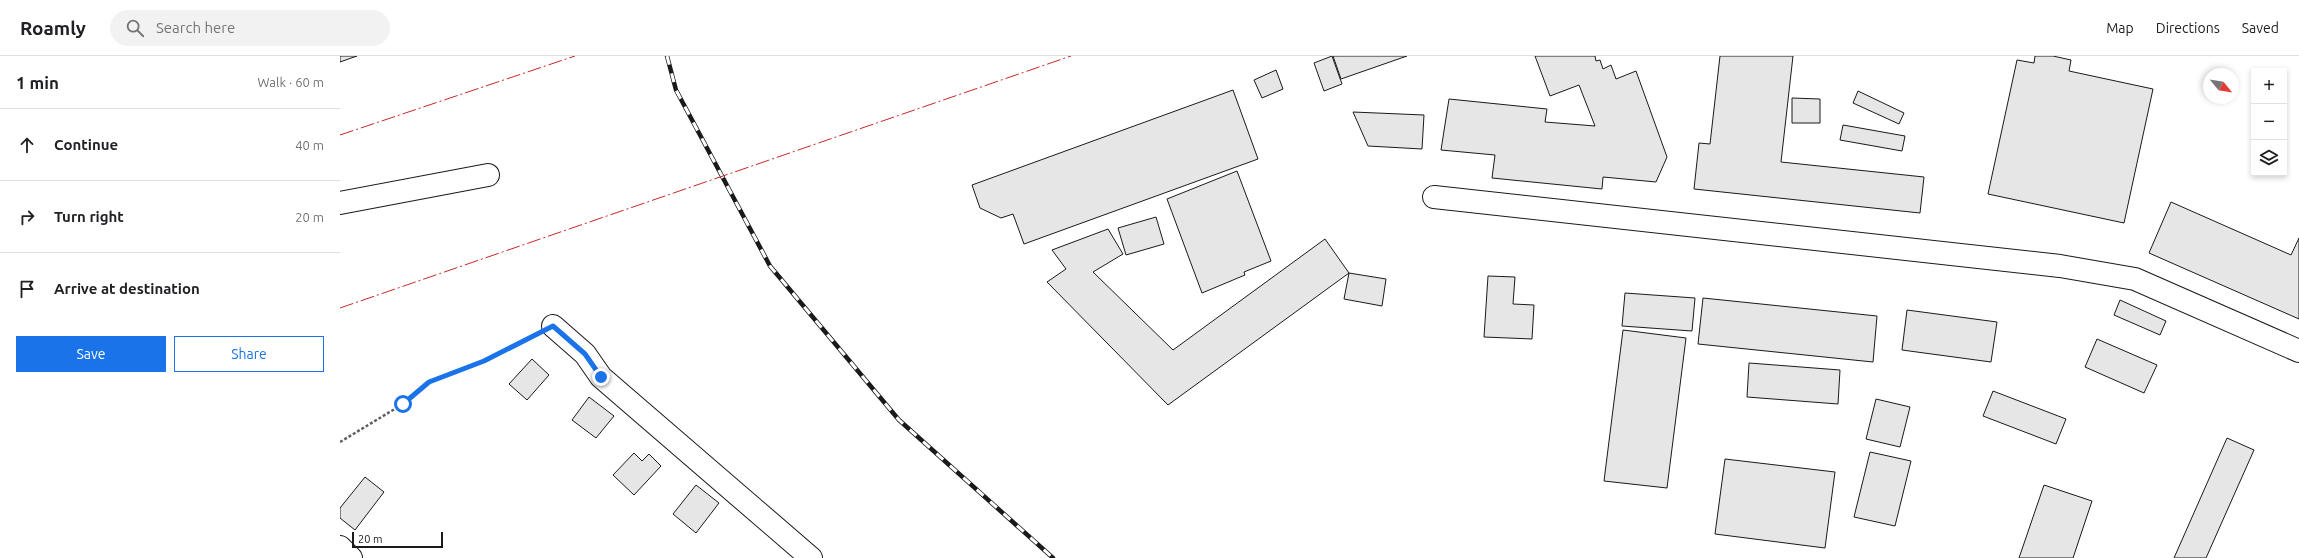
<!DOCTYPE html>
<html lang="en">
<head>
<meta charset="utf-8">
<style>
  :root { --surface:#fff; --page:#f2f2f2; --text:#202124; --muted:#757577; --line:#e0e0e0; --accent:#1a73e8 }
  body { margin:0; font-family:Ubuntu,sans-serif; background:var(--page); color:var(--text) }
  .controls { position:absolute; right:12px; top:12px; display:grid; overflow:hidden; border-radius:0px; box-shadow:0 2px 6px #0003 }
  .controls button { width:36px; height:36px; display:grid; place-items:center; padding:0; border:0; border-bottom:1px solid var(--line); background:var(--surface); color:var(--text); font:20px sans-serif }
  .compass { position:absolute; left:1863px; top:12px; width:36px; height:36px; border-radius:50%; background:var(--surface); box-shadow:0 2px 6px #0003; rotate:120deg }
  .scale { position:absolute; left:12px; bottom:10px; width:91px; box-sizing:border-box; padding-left:4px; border:2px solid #1a1a1a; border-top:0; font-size:11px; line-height:14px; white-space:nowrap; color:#1a1a1a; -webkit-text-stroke:3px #fff; paint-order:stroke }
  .stop { position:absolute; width:12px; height:12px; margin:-9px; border:3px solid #1a73e8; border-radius:50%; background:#fff }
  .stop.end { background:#1a73e8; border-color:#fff; box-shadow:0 1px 4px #0008 }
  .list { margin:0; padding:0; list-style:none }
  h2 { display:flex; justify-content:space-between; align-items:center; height:52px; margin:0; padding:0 16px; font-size:17px }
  h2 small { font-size:13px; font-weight:400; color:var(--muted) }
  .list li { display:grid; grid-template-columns:26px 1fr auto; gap:12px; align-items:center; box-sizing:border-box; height:72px; padding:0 16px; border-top:1px solid var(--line) }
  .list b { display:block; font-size:15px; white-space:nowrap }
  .list em { font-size:13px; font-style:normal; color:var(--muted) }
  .actions { display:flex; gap:8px; padding:12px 16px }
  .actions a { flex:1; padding:9px 0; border:1px solid var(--accent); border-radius:0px; text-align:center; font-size:14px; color:var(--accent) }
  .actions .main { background:var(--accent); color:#fff }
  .icon { flex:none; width:22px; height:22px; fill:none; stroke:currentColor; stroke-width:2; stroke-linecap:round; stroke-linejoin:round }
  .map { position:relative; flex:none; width:1959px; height:502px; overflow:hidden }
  header { display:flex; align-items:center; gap:24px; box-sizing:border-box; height:56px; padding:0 20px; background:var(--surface); border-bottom:1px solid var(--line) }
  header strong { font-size:19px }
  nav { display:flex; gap:22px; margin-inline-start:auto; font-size:14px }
  .search { width:280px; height:36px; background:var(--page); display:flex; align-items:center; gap:10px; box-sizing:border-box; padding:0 14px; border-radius:22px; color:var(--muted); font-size:15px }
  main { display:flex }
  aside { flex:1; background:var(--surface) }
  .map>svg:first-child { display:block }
  .building { fill:#e6e6e6; stroke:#1a1a1a }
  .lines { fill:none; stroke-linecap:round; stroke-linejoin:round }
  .minor-casing { stroke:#1a1a1a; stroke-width:24 }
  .path { stroke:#5f5f5f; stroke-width:2.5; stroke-dasharray:3 2; stroke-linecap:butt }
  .minor { stroke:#fff; stroke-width:22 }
  .rail-casing { stroke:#1a1a1a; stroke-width:4.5 }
  .rail { stroke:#fff; stroke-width:3; stroke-dasharray:9; stroke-linecap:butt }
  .power { stroke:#c62828; stroke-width:1; stroke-dasharray:14 3 2 3; stroke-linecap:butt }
  .route { stroke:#1a73e8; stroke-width:5 }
</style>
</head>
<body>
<header>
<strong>Roamly</strong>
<div class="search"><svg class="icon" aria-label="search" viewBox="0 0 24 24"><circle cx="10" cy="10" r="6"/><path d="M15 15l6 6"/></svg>Search here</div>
<nav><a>Map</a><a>Directions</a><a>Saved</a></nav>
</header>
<main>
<aside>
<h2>1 min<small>Walk · 60 m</small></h2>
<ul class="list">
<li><svg class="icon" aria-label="ahead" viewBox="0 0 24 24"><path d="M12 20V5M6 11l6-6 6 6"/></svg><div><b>Continue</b></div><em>40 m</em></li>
<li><svg class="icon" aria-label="right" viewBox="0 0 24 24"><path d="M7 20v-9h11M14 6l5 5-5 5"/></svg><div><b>Turn right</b></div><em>20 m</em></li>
<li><svg class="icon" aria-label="arrive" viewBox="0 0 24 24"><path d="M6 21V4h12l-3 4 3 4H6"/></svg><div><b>Arrive at destination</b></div></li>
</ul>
<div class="actions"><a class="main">Save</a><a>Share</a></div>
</aside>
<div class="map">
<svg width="1959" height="502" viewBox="0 0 1959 502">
  <rect width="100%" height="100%" fill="#fff"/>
  <path class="building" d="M0 0H17L0 6Z
    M992 0 1002 28 984 35 974 7Z
    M993 0H1067L1001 23Z
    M1195 0H1255L1256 5 1260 4 1263 13 1271 9 1276 23 1296 15 1327 101 1316 126 1263 121 1262 133 1152 122 1155 99 1101 94 1109 43 1207 53 1205 66 1255 70 1239 29 1210 40Z
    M1380 0H1453L1441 106 1584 121 1580 157 1354 133 1359 87 1370 88Z
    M1695 0H1713L1731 4 1729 15 1813 33 1784 167 1648 138 1677 4 1694 7Z
    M936 14 943 33 922 42 914 24Z
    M893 34 918 103 684 188 673 158 661 162 640 152 632 129Z
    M1518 35 1564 57 1559 68 1513 47Z
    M1452 42 1480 43V67H1452Z
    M1013 56 1084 59 1082 93 1028 90Z
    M1503 69 1565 80 1562 95 1500 84Z
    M897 115 931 205 904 216 905 219 862 237 827 143Z
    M1831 146 1951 199 1959 182V263L1809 197Z
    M816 161 824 188 786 199 778 172Z
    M768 173 783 198 753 216 833 294 985 183 1009 217 828 349 707 226 726 213 712 194Z
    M1009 217 1046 223 1042 250 1004 243Z
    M1148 220 1175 221 1173 248 1194 249 1192 283 1144 281Z
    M1285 237 1355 242 1352 275 1282 270Z
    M1363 242 1537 260 1533 306 1358 288Z
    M1780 244 1826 265 1820 279 1774 259Z
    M1567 254 1657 266 1651 306 1562 294Z
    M1283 274 1346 282 1327 432 1264 425Z
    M1757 283 1817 309 1804 337 1745 311Z
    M192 303 209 319 187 344 169 328Z
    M1409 307 1500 314 1498 348 1407 341Z
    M1653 335 1726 363 1716 388 1643 360Z
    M249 341 274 360 256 382 232 364Z
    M1536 343 1570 351 1560 391 1526 383Z
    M1887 382 1914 394 1866 502H1834Z
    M1530 396 1571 405 1555 470 1514 461Z
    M294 397 302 405 309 398 321 410 294 439 273 419Z
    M1385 403 1495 416 1485 492 1375 478Z
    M25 421 44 436 15 474 0 462V452Z
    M356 429 379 447 356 477 333 458Z
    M1704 429 1752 445 1733 502H1679Z"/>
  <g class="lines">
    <defs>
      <path id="minor" d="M1094 141 1720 210 1795 223 1959 295
        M0 147 148 119
        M213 270 245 298 261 321 471 502
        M0 491 11 502"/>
    </defs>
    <use href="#minor" class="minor-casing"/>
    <path class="path" d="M0 386 63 348 89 326 143 305 190 282"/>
    <use href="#minor" class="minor"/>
    <defs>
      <path id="rail" d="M327 0 336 34 430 210 559 364 713 502"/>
    </defs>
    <use href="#rail" class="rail-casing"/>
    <use href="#rail" class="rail"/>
    <path class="power" d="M0 79 235 0
      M0 252 731 0"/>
  </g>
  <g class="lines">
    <path class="route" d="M63 348 89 326 144 305 213 270 245 298 261 321"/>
  </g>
</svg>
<div class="controls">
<button>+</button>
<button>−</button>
<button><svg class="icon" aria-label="layers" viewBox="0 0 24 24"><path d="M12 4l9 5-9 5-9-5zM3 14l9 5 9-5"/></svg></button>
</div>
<svg class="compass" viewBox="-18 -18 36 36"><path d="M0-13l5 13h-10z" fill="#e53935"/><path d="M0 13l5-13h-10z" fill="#757577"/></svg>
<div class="scale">20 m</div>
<div class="stop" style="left:63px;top:348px"></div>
<div class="stop end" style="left:261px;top:321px"></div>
</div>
</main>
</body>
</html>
